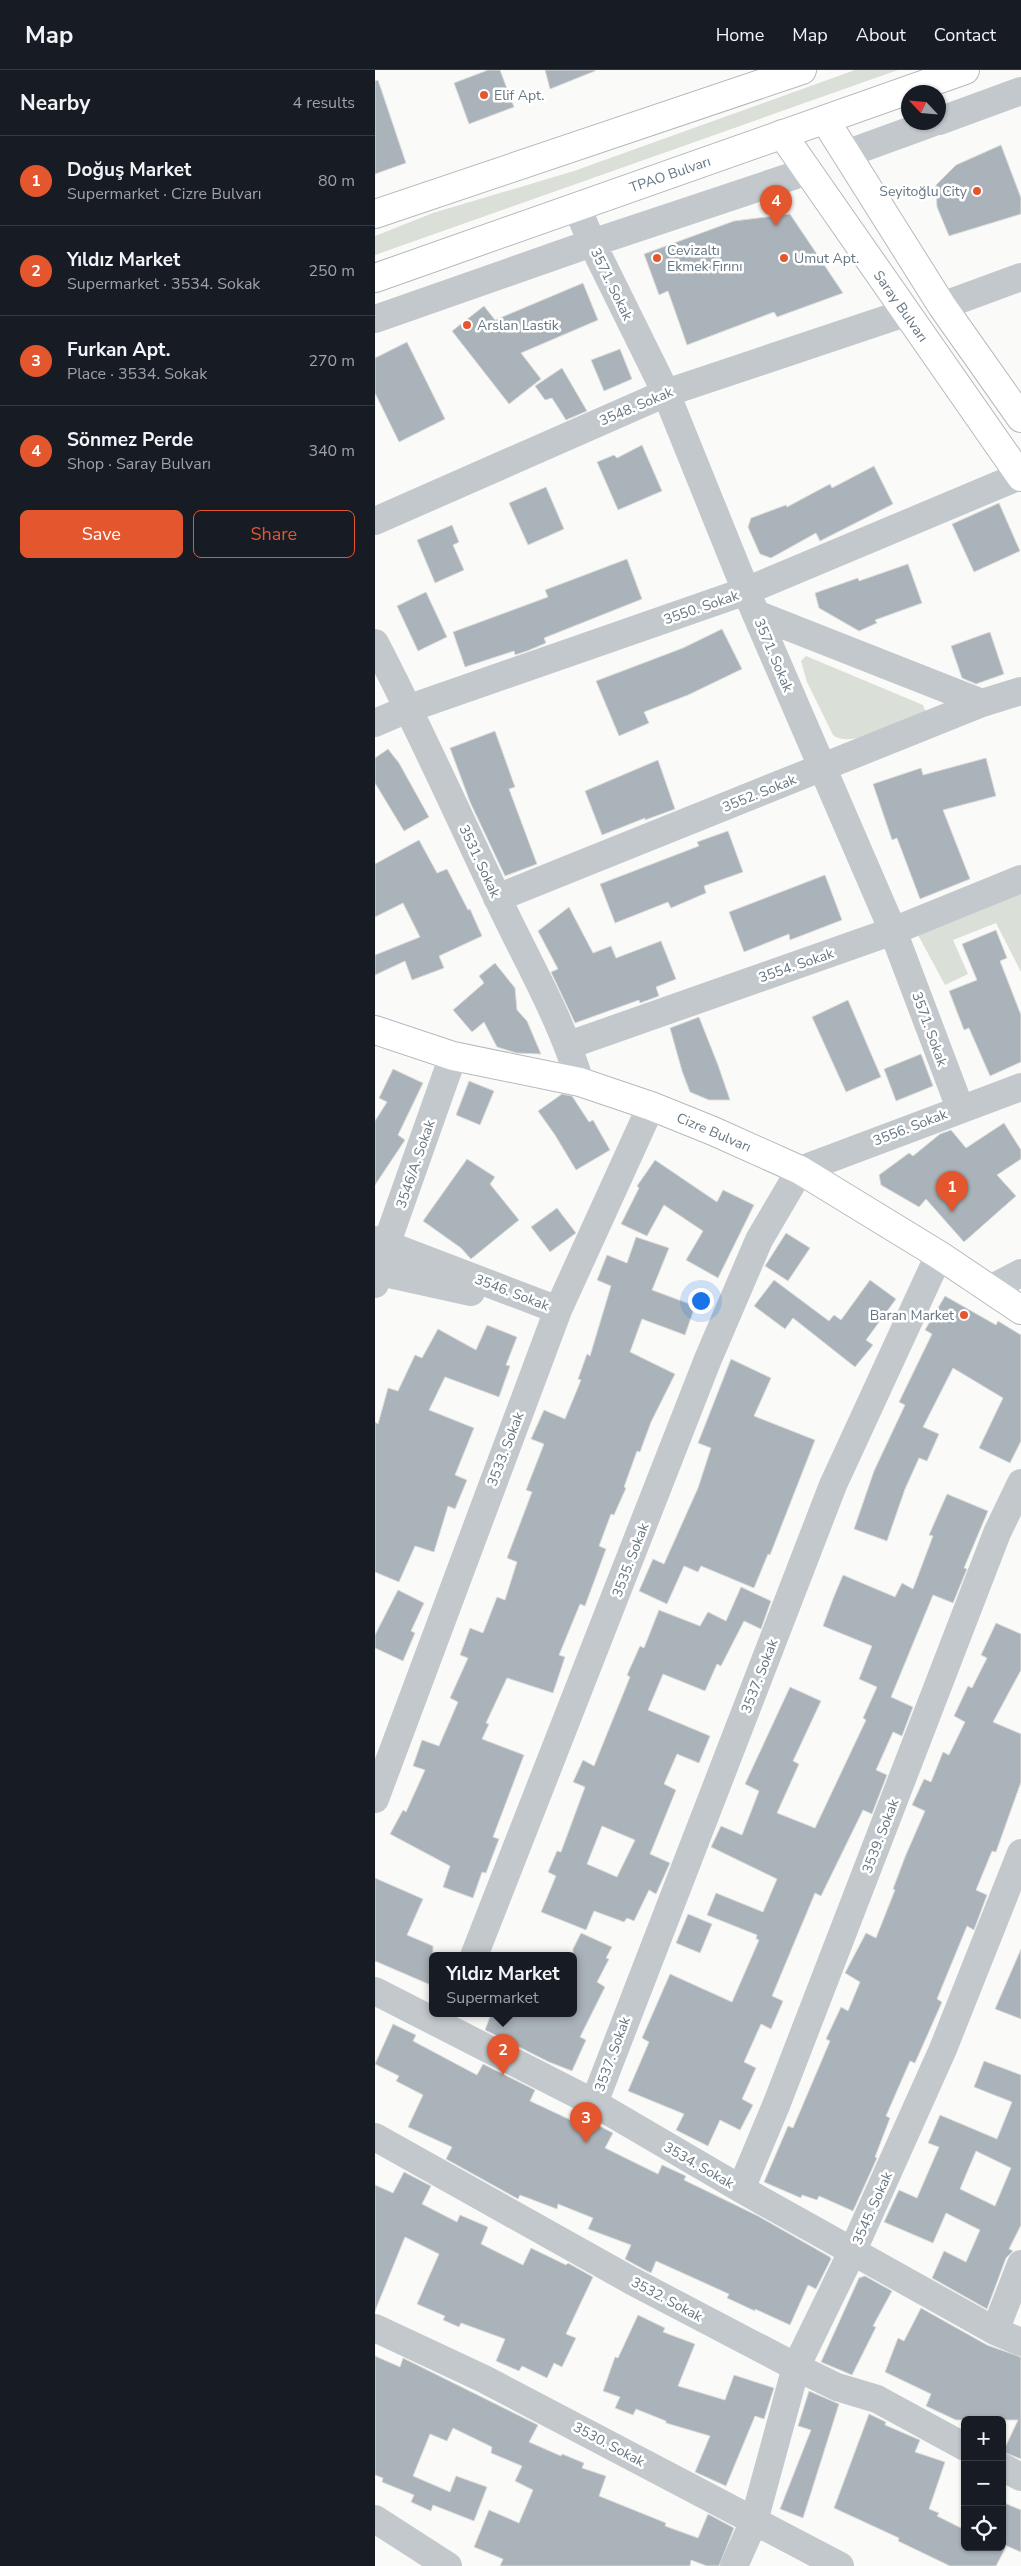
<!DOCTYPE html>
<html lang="en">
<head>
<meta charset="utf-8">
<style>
  :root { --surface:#171b24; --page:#242831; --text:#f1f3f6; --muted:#9ea1a6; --line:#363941; --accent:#e4572e }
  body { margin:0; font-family:"Nunito Sans",sans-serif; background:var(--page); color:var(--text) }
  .controls { position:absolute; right:15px; bottom:15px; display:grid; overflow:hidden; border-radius:8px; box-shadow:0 1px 4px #0004 }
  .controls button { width:45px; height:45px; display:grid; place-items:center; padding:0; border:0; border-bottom:1px solid var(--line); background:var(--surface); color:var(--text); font:25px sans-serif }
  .compass { position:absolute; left:526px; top:15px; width:45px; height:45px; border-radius:50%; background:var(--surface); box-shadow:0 1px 4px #0004; rotate:296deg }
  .you { position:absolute; left:325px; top:1230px; width:18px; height:18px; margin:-12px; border:4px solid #fff; border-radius:50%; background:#1a73e8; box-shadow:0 0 0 8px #1a73e833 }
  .badge { display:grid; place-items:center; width:32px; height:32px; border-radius:50%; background:var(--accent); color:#fff; font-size:16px; font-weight:700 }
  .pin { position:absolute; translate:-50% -41px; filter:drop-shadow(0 1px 2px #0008) }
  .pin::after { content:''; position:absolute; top:26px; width:18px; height:15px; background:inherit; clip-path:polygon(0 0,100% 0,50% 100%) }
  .popup { position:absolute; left:54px; top:1882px; width:148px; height:65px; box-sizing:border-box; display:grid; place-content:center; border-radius:8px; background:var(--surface); filter:drop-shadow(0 1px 4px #0005); font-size:16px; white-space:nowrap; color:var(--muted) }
  .popup b { font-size:19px; color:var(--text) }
  .popup::after { content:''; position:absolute; left:50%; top:100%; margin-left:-10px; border:10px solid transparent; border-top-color:var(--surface) }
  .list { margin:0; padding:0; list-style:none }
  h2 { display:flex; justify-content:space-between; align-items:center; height:65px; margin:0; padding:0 20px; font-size:21px }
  h2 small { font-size:16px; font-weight:400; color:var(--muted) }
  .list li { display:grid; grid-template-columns:32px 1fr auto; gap:15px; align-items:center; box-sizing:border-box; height:90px; padding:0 20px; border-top:1px solid var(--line) }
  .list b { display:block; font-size:19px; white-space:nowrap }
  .list p { margin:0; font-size:16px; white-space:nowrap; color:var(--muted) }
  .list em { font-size:16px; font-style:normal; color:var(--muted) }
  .actions { display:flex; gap:10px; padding:15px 20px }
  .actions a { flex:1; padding:11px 0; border:1px solid var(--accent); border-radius:8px; text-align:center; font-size:18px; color:var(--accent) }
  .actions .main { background:var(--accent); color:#fff }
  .icon { flex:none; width:28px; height:28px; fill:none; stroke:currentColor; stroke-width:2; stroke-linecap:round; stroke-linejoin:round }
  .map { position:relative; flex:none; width:646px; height:2496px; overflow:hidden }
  header { display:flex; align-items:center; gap:30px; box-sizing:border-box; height:70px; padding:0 25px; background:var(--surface); border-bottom:1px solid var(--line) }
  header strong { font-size:24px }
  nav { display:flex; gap:28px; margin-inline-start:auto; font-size:18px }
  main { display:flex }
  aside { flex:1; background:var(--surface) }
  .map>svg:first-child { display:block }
  .green { fill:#dadfd7 }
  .building { fill:#aab3b9; stroke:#dcdcda; fill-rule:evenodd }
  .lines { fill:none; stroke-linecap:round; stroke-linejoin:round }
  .major-casing { stroke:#b5babe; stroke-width:30 }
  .highway-casing { stroke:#b4b9bd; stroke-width:30 }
  .minor { stroke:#c3c8cc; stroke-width:28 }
  .major { stroke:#fff; stroke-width:28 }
  .highway { stroke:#fff; stroke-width:28 }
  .poi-dot { fill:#e4572e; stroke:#fff; stroke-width:2 }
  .labels { text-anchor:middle; stroke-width:5; stroke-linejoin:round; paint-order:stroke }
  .poi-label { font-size:14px; fill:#657683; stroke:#fff; text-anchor:start }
  .street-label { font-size:14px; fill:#657683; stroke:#fff }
</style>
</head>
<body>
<header>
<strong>Map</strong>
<nav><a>Home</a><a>Map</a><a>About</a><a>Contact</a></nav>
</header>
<main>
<aside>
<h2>Nearby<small>4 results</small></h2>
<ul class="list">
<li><span class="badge">1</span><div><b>Doğuş Market</b><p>Supermarket · Cizre Bulvarı</p></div><em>80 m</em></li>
<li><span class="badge">2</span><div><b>Yıldız Market</b><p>Supermarket · 3534. Sokak</p></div><em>250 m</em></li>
<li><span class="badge">3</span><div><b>Furkan Apt.</b><p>Place · 3534. Sokak</p></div><em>270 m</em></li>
<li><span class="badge">4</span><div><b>Sönmez Perde</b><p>Shop · Saray Bulvarı</p></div><em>340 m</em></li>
</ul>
<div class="actions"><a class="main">Save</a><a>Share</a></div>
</aside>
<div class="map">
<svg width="646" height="2496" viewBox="0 0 646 2496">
  <rect width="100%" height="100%" fill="#fafaf8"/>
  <path class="green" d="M480 0H523L0 185V166L58 143 199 101Z
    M431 586 548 635 551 643C532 650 475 680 458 665L432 612 426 591Z
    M646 820V902L621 853 578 870 593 904 570 915 542 863Z"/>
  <path class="building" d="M113 0H125L139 37 94 54 79 13Z
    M170 0H220V1L175 19Z
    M3 10 31 93 0 104V11Z
    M626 75 646 128V144L574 166 562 137 561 115 581 95Z
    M415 144 468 223 402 247 399 242 312 275 293 221 284 225 269 184 359 151Z
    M208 213 223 250 146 283 166 309 134 334 77 261 109 236 120 250Z
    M32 272 70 349 24 372 0 323V288Z
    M245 279 257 309 229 321 216 290Z
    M187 298 212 341 191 350 177 328 170 330 160 316Z
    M267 375 287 421 243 440 222 392 239 385 242 388Z
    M499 396 518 434 445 471 441 463 396 488 385 484 373 457 376 448 411 435 412 437 455 414 457 418Z
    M171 417 189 459 153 475 134 433Z
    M624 433 645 481 599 502 577 454Z
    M77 455 84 472 78 475 89 500 60 513 42 470Z
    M252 489 267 529 169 568 171 573 152 581 140 585 139 581 90 597 78 562 173 527 170 520Z
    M533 494 547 533 500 550 502 553 484 561 444 538 440 523 483 508 484 511Z
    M51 522 72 567 43 581 22 536Z
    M347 559 367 599 313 625 269 642 274 653 244 666 221 611 308 578Z
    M615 562 629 604 601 614 587 608 576 576Z
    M120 661 140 717 134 719 162 794 130 806 95 732 75 678Z
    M13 679 24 693 54 747 29 761 0 713V688Z
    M611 688 621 726 568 740 595 809 545 829 522 768 517 770 498 714 546 698 548 705Z
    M283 690 300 739 270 750V748L227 765 210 721Z
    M353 761 368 802 329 816 331 823 296 838 293 832 240 853 225 814 324 776 322 772Z
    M44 770 62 803 72 799 93 840 95 839 107 866 64 886 69 898 37 910 30 891 0 905V885L45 867 28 833 0 847V794Z
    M450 805 467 850 415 870 414 864 369 882 354 842Z
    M194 837 218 883 236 876 241 888 286 871 301 909 281 917 284 926 265 933 264 930 200 953 176 902 183 899 163 861Z
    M621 860 632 888 625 891 646 945V992L615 1006 594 958 589 960 574 921 602 910 587 874Z
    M120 893 140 918 142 940 152 951 166 984 141 983 122 977 109 952 97 962 78 940 109 913 104 906Z
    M473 930 506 1007 471 1022 437 947Z
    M324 947 343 995 355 1030H334L315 1022 307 1001 295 958Z
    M546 984 558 1016 521 1031 509 999Z
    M18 999 48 1013 23 1065 30 1070 0 1115V1051L12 1032 4 1028Z
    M94 1011 119 1021 105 1055 81 1045Z
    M187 1024 197 1026 214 1052 218 1050 235 1080 201 1100 180 1065 163 1041Z
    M629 1053 646 1080V1089L622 1105 641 1126 589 1172 551 1129 544 1137 506 1115 504 1105 534 1083 538 1086 565 1064 576 1060 591 1078Z
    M92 1089 120 1107 115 1114 144 1150 96 1189 86 1178 48 1151Z
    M280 1090 342 1132 348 1120 379 1135 343 1208 311 1190 328 1161 289 1135 272 1166 246 1154 264 1118 262 1116Z
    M182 1138 201 1163 175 1182 156 1157Z
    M411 1163 435 1178 413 1211 390 1196Z
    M261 1167 294 1178 277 1220 320 1236 310 1265 267 1249 255 1282 300 1304 276 1352 265 1382 262 1381 249 1417 251 1418 239 1445 236 1444 224 1476 231 1479 210 1536 205 1534 184 1585 190 1587 178 1623 132 1608 111 1653 114 1654 107 1669 149 1685 118 1767 124 1769 111 1803 107 1802 98 1828 68 1817 75 1796 15 1764 28 1740 31 1742 50 1700 38 1696 47 1670 64 1676 83 1632 75 1628 93 1588 85 1585 95 1558 108 1563 122 1527 130 1530 142 1492 132 1488 157 1422 151 1420 169 1374 156 1369 169 1340 190 1349 206 1310 203 1309 212 1284 215 1286 236 1216 222 1210 232 1185 252 1193Z
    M399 1210 454 1251 459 1245 466 1250 495 1210 521 1229 491 1270 498 1275 480 1297 418 1248 410 1259 379 1236Z
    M570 1226 621 1255 623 1251 646 1265V1371L635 1393 604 1378 628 1328 578 1298 548 1357 564 1364 552 1391 544 1388 530 1419 512 1471 479 1459 499 1401 530 1335 524 1332 557 1264 550 1260Z
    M112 1255 142 1267 131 1295 135 1296 124 1327 70 1307 54 1340 99 1358 80 1405 92 1410 80 1439 73 1436 59 1482 40 1476 24 1512 0 1502V1352L3 1354 13 1318 23 1321 40 1285 47 1288 63 1259 101 1280Z
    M356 1289 396 1308 379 1346 440 1370 395 1485 393 1484 379 1518 326 1496 323 1502 309 1496 292 1534 264 1521 278 1489 289 1494 323 1418 336 1378 323 1373Z
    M572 1424 613 1441 589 1498 592 1499 578 1533 558 1525 516 1627 538 1637 527 1666 518 1662 501 1700 512 1705 497 1744 488 1740 446 1826 440 1823 397 1926 408 1931 396 1959 386 1954 369 1992 381 1998 367 2029 378 2035 365 2060 345 2050 333 2076 301 2060 309 2044 253 2021 274 1972 267 1968 295 1904 357 1932 384 1870 381 1869 382 1865 332 1845 341 1823 388 1842 402 1809 336 1777 346 1756 367 1765 384 1721 370 1714 415 1617 446 1631 418 1691 424 1694 402 1743 440 1758 491 1650 488 1648 502 1617 484 1609 497 1576 448 1556 458 1529 468 1505 520 1527 527 1513 538 1519 558 1466 554 1465Z
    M366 1517 396 1531 386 1559 369 1551 346 1596 342 1594 330 1621 288 1604 273 1640 335 1666 324 1693 302 1684 289 1714 301 1720 275 1784 295 1793 281 1824 274 1820 259 1851 252 1848 249 1852 219 1841 211 1860 166 1842 181 1806 173 1802 182 1781 186 1782 210 1717 198 1712 208 1690 219 1696 255 1607 252 1605 265 1576 269 1578 284 1540 325 1556 333 1542 351 1551ZM227 1756 260 1770 242 1807 212 1794Z
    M23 1520 49 1533 36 1561 40 1563 28 1591 0 1578V1565Z
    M621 1553 646 1564V1600L618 1652 646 1664V1712L621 1782 617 1781 601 1820 612 1825 599 1860 592 1856 562 1929 567 1932 540 1993 535 1991 511 2046 515 2048 500 2087 502 2088 478 2141 444 2126 442 2130 427 2125 426 2128 389 2112 413 2056 418 2058 455 1971 451 1969 466 1937 473 1941 485 1912 470 1903 491 1863 501 1868 520 1820 518 1819 530 1787 550 1741 537 1735 549 1709 556 1712 568 1682 574 1685 590 1652 579 1646 593 1616 597 1618 612 1588 606 1585Z
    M0 1808 48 1829 32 1865 58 1876V1916L0 1891Z
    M313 1844 337 1854 325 1883 301 1873Z
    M206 1863 237 1877 231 1888 234 1889 222 1912 230 1917 205 1967 211 1970 197 2001 174 1992 110 1960 116 1944H198V1879Z
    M646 1879V1949L620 1939Z
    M18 1954 41 1965 38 1971 102 2005 108 1994 160 2020 155 2031 200 2052 203 2045 238 2063 230 2078 283 2104 287 2095 311 2106 309 2110 383 2146 455 2187 456 2189 441 2219 433 2215 415 2255 380 2239V2241L352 2228 354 2224 281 2191 276 2203 268 2199 250 2189 256 2175 213 2159 218 2148 183 2134 182 2139 145 2125 143 2129 71 2089 77 2077 33 2057 48 2025 21 2011 24 2006 0 1994Z
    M609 1991 646 2005V2155L634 2179 638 2181 631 2188 612 2239 557 2208 569 2181 591 2192 605 2160 571 2143 558 2173 509 2152 524 2120 542 2128 564 2077 553 2073 565 2045 622 2069 637 2032 599 2017ZM601 2081 636 2098 620 2136 585 2119Z
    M29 2102 56 2116 47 2134 82 2152 85 2145 113 2157 106 2174 148 2195 156 2178 191 2195 193 2193 218 2207 191 2264 201 2268 187 2297 179 2293 172 2308 147 2296 144 2301 121 2291 130 2269 86 2253 84 2257 68 2250 70 2246 42 2234 64 2184 30 2167 0 2241V2115L18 2123Z
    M490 2206 517 2221 498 2256 501 2257 477 2305 446 2292 484 2208Z
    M546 2238 612 2275 646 2287V2389L628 2382 643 2350H581L551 2336 556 2324 510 2302 523 2268 529 2271Z
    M263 2245 290 2258 288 2262 320 2274 303 2316 350 2330 359 2305 399 2318 389 2349 380 2346 351 2416 320 2402 335 2366 291 2353V2351L261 2339 258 2345 240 2338 245 2327 228 2321 240 2287 243 2288Z
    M0 2286 25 2297 28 2288 163 2355 154 2372 186 2386 187 2384 209 2393 207 2398 231 2406 224 2426 291 2453 290 2456 323 2468 333 2444 359 2458 344 2496H332L316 2490 315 2496H125L128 2489 99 2477 114 2440 144 2453 158 2420 140 2411 147 2396 116 2383 117 2377 78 2358 72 2371 55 2364 38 2406 75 2422 81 2406 112 2417 99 2451 58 2435 56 2441 36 2432 39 2425 7 2412 8 2408 0 2405Z
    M434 2321 464 2334 428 2448 405 2439 436 2360 423 2356Z
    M494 2344 511 2352 510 2355 545 2370 540 2382 570 2392 554 2439 564 2443 562 2446 590 2460V2477H631L621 2496H575L523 2471 524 2468 459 2438Z
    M627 2432 646 2440V2482L627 2474Z"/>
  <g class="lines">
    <defs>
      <path id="major" d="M450 50 567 236 646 348
        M407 64 646 407
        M0 960 78 986 205 1012 276 1036 338 1061 425 1100 564 1185 646 1240"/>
      <path id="highway" d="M0 144 427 0
        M0 208 590 0"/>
    </defs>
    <use href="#major" class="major-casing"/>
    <use href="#highway" class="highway-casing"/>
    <path class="minor" d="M564 51 646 21
      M471 84 559 52
      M202 137 217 173 291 323 371 521 518 861 585 1038
      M567 236 646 207
      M0 249 217 173 433 101
      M0 451 291 323 530 243
      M381 544 607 633
      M0 573C44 657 82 743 123 829 151 889 186 948 205 1012
      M0 653 35 638 371 521 645 406
      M122 828 607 633 646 621
      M194 975 518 861 646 809
      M0 1170 183 1240
      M0 1201 96 1222
      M0 1214 11 1175 78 986
      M615 1219 646 1203
      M0 1729 183 1240 276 1036
      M99 1886 333 1289 384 1170 425 1100 646 1017
      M0 1921 219 2033 366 2119 620 2261 646 2272
      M219 2033 458 1415 564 1185
      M0 2067 257 2211 421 2297 462 2317 502 2329 590 2377
      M366 2119 402 2033 622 1463 646 1413
      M0 2258 109 2309 465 2496
      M620 2261 646 2194
      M627 2397 646 2407
      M0 2449 73 2496
      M359 2496 379 2451 421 2297 478 2180 568 1979 646 1783"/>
    <use href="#major" class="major"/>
    <use href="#highway" class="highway"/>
  </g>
  <g class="poi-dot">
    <circle cx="109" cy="25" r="5"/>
    <circle cx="602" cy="121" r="5"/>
    <circle cx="282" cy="188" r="5"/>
    <circle cx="409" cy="188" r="5"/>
    <circle cx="92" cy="255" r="5"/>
    <circle cx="589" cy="1245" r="5"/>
  </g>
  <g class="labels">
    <g class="poi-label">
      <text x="119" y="30">Elif Apt.</text>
      <text x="592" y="126" text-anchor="end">Seyitoğlu City</text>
      <text x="292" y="185">Cevizaltı<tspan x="292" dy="16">Ekmek Fırını</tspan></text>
      <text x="419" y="193">Umut Apt.</text>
      <text x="102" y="260">Arslan Lastik</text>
      <text x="579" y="1250" text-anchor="end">Baran Market</text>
    </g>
    <g class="street-label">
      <text transform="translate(295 104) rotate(-19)" y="5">TPAO Bulvarı</text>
      <text transform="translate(237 214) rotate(64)" y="5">3571. Sokak</text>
      <text transform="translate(526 236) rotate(55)" y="5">Saray Bulvarı</text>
      <text transform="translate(261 336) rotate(-23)" y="5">3548. Sokak</text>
      <text transform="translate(326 537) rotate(-19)" y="5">3550. Sokak</text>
      <text transform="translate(399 585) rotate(67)" y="5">3571. Sokak</text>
      <text transform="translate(384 723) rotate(-22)" y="5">3552. Sokak</text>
      <text transform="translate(105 791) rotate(65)" y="5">3531. Sokak</text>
      <text transform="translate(421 895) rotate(-19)" y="5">3554. Sokak</text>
      <text transform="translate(555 959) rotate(70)" y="5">3571. Sokak</text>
      <text transform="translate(535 1057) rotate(-21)" y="5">3556. Sokak</text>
      <text transform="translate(339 1062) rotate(23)" y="5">Cizre Bulvarı</text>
      <text transform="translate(40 1094) rotate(-71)" y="5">3546/A. Sokak</text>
      <text transform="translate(137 1222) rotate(21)" y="5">3546. Sokak</text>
      <text transform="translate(130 1379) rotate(-69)" y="5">3533. Sokak</text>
      <text transform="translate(255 1490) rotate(-69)" y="5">3535. Sokak</text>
      <text transform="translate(384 1606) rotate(-69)" y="5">3537. Sokak</text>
      <text transform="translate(505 1766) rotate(-69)" y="5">3539. Sokak</text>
      <text transform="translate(237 1984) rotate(-70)" y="5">3537. Sokak</text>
      <text transform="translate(324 2095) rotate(30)" y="5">3534. Sokak</text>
      <text transform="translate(497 2138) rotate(-66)" y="5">3545. Sokak</text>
      <text transform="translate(292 2229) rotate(28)" y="5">3532. Sokak</text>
      <text transform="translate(234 2374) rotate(28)" y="5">3530. Sokak</text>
    </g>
  </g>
</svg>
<div class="controls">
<button>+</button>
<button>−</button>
<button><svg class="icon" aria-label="locate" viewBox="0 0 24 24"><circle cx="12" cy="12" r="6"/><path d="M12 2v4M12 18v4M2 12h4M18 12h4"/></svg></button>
</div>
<svg class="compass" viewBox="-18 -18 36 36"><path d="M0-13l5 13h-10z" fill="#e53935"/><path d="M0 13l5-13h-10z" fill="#9ea1a6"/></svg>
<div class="you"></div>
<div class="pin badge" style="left:577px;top:1142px">1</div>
<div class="pin badge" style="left:128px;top:2005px">2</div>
<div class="popup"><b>Yıldız Market</b>Supermarket</div>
<div class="pin badge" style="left:211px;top:2073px">3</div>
<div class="pin badge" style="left:401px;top:156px">4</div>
</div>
</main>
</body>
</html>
